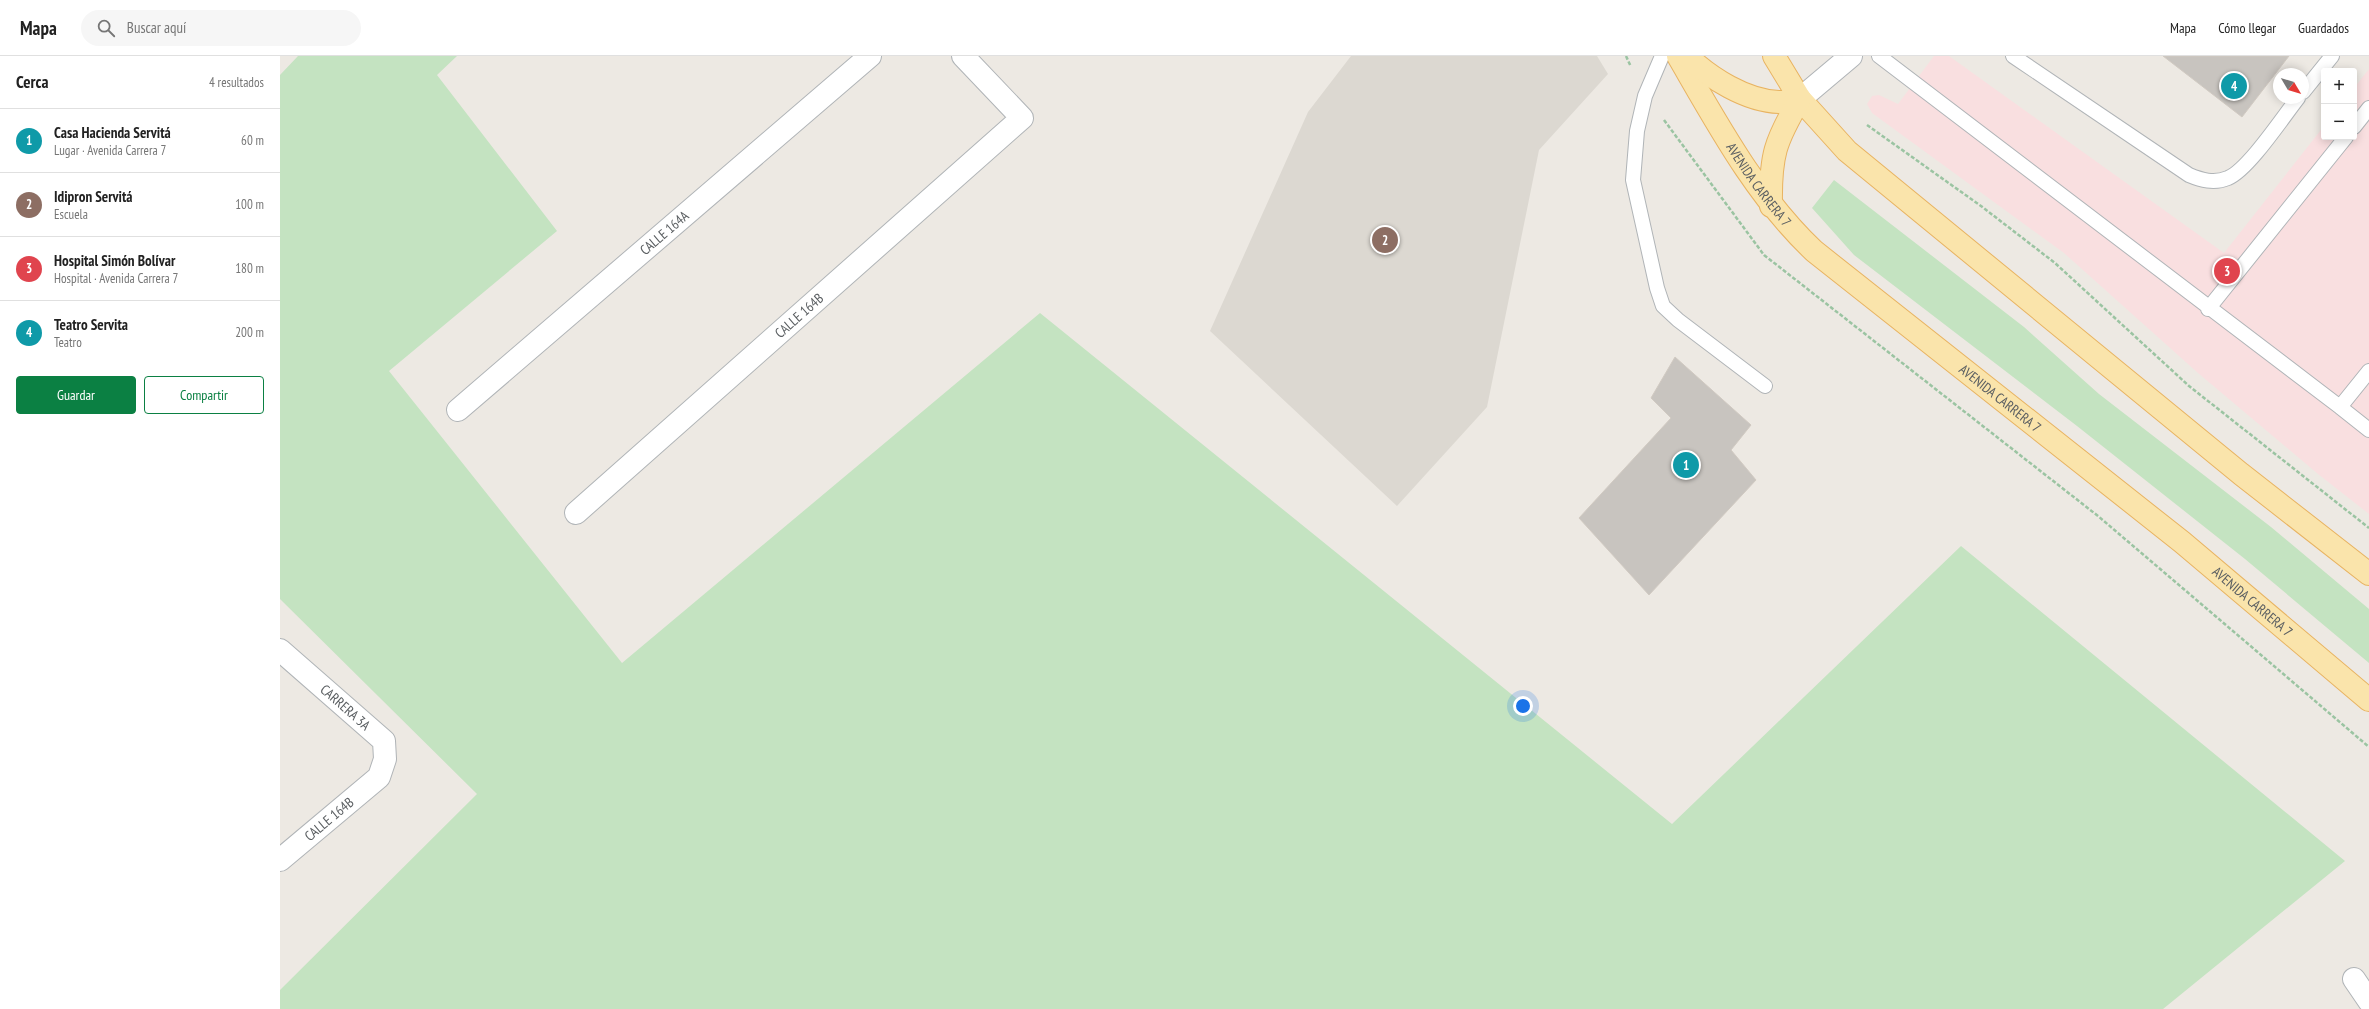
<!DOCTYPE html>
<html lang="es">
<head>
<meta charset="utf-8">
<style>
  :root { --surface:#fff; --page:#f6f6f6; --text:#222; --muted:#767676; --line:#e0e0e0; --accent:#0b8043 }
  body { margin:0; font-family:"PT Sans Narrow",sans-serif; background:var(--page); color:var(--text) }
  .controls { position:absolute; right:12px; top:12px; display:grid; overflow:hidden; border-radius:4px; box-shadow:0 2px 10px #0003 }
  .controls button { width:36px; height:36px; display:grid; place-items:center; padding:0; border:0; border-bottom:1px solid var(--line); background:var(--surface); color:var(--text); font:20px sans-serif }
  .compass { position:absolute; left:1993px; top:12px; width:36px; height:36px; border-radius:50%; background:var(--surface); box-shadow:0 2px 10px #0003; rotate:128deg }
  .you { position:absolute; left:1243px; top:650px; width:14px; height:14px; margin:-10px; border:3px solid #fff; border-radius:50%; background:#1a73e8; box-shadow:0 0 0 6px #1a73e833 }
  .badge { display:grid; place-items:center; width:26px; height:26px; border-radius:50%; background:var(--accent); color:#fff; font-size:13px; font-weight:700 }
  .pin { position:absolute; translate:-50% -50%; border:2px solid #fff; box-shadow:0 1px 4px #0006 }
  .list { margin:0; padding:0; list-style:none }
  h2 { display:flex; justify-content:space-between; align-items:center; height:52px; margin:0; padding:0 16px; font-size:17px }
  h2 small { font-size:13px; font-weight:400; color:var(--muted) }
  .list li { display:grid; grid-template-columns:26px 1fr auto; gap:12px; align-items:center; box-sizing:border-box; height:64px; padding:0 16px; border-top:1px solid var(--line) }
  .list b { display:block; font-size:15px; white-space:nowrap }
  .list p { margin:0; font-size:13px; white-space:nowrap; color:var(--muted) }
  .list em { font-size:13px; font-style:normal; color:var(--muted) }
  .actions { display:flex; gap:8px; padding:12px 16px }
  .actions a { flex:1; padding:9px 0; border:1px solid var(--accent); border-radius:4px; text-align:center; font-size:14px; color:var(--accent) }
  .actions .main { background:var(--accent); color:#fff }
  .icon { flex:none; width:22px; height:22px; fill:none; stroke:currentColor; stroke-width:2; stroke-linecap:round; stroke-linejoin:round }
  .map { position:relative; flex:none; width:2089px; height:953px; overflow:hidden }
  header { display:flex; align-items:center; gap:24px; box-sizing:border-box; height:56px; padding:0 20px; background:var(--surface); border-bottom:1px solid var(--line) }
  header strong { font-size:19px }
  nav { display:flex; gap:22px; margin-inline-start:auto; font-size:14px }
  .search { width:280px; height:36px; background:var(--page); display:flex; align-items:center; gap:10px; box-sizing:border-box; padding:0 14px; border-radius:22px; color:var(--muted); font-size:15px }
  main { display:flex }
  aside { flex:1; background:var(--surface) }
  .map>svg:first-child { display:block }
  .education { fill:#dcd8d1 }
  .medical { fill:#f9dfe0 }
  .green { fill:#c4e3c1 }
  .building { fill:#c8c4bf; stroke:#d1cac2 }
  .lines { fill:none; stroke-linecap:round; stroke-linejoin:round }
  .service-casing { stroke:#b0b4b7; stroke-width:16 }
  .minor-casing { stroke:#b0b4b7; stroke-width:24 }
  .tertiary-casing { stroke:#b0b4b7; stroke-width:24 }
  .primary-casing { stroke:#e8b361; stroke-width:24 }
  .path { stroke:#9bc4a2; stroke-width:2.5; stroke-dasharray:4 2; stroke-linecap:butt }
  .service { stroke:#fff; stroke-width:14 }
  .minor { stroke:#fff; stroke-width:22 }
  .tertiary { stroke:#fff; stroke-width:22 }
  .primary { stroke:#fae4ab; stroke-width:22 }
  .labels { text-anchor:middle; stroke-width:3; stroke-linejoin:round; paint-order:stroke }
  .street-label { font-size:14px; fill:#5b5f62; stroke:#fff }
</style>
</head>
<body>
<header>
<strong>Mapa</strong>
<div class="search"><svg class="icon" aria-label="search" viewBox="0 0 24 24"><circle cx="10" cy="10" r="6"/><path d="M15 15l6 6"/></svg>Buscar aquí</div>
<nav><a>Mapa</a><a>Cómo llegar</a><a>Guardados</a></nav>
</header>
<main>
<aside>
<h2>Cerca<small>4 resultados</small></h2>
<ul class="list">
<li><span class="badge" style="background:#0f9aa8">1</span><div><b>Casa Hacienda Servitá</b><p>Lugar · Avenida Carrera 7</p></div><em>60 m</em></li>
<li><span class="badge" style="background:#8d6e63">2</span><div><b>Idipron Servitá</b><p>Escuela</p></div><em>100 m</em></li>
<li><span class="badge" style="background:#e0444e">3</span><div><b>Hospital Simón Bolívar</b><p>Hospital · Avenida Carrera 7</p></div><em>180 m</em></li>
<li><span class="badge" style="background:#0f9aa8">4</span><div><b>Teatro Servita</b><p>Teatro</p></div><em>200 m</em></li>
</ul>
<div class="actions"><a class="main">Guardar</a><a>Compartir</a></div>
</aside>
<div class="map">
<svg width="2089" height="953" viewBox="0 0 2089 953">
  <rect width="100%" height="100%" fill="#ede9e3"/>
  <path class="education" d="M1071 0H1317L1328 18 1259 94 1207 351 1117 450 930 275 1028 56Z"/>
  <path class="medical" d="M1654 0H1669L1944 197 2044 70V81H2074V32L2089 13V458L2038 418 1918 317 1784 197 1592 57 1587 48 1592 40 1599 39 1618 48Z"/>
  <path class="green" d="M18 0H177L157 19 277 175 109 315 342 607 760 257 1392 768 1681 490 2065 805 1883 953H0V934L197 738 0 543V19Z
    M1554 124 1744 271 1819 338 1991 471 2089 553V607L1965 503 1797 370 1574 199 1532 152Z"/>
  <path class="building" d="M1883 0H2009L1962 61Z
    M1395 301 1471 369 1451 394 1476 424 1369 539 1299 462 1391 362 1371 342Z"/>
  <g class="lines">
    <defs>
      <path id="service" d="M1382 0 1365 40 1357 75 1353 124 1377 232 1383 250 1398 264 1485 330
        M1599 0 2060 351 2089 315
        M1733 0 1909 119C1921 124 1934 128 1948 122 1968 114 2003 61 2018 42
        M2023 36 2052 0
        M2074 71 2089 52
        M1928 253 2066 81
        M2060 351 2089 374"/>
      <g id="minor">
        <path id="s1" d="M178 354 590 0"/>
        <path id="s2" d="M296 457 742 62 683 0"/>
        <path id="s3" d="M0 594 104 685 105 703 99 721 0 804"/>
        <path d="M2074 923 2089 945"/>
      </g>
      <path id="tertiary" d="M1520 43 1571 0"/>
      <g id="primary">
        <path id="s4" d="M1398 0C1438 69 1476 140 1534 195L1902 486 2089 644"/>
        <path d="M1407 0C1430 22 1466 45 1499 46 1506 46 1513 44 1520 43"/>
        <path d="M1494 0 1520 43 1567 95 1961 418 2089 518"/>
        <path d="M1491 150C1490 100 1495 85 1520 43"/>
      </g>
    </defs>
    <use href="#service" class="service-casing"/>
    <use href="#minor" class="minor-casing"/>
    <use href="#tertiary" class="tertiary-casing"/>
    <use href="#primary" class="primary-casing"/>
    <path class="path" d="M1346 0 1351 11
      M1384 64 1484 199 1818 460 2089 691
      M1587 69 1701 150 1775 207 1909 330 2089 472"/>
    <use href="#service" class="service"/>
    <use href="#minor" class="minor"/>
    <use href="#tertiary" class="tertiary"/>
    <use href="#primary" class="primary"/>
  </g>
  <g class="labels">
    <g class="street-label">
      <text dy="5" stroke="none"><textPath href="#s4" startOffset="152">AVENIDA CARRERA 7</textPath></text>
      <text dy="5" stroke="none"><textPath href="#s1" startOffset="272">CALLE 164A</textPath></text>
      <text dy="5" stroke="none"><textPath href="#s2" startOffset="298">CALLE 164B</textPath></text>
      <text dy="5" stroke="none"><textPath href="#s4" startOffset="476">AVENIDA CARRERA 7</textPath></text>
      <text dy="5" stroke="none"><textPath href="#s4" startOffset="800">AVENIDA CARRERA 7</textPath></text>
      <text dy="5" stroke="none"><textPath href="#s3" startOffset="87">CARRERA 3A</textPath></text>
      <text transform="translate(49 763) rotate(-40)" y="5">CALLE 164B</text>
    </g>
  </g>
</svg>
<div class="controls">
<button>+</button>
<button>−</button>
</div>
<svg class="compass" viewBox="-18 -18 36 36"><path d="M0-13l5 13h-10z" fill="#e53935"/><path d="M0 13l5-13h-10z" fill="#767676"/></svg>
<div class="you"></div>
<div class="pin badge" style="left:1406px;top:409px;background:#0f9aa8">1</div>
<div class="pin badge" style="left:1105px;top:184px;background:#8d6e63">2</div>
<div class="pin badge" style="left:1947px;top:215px;background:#e0444e">3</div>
<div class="pin badge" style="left:1954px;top:30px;background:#0f9aa8">4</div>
</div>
</main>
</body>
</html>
